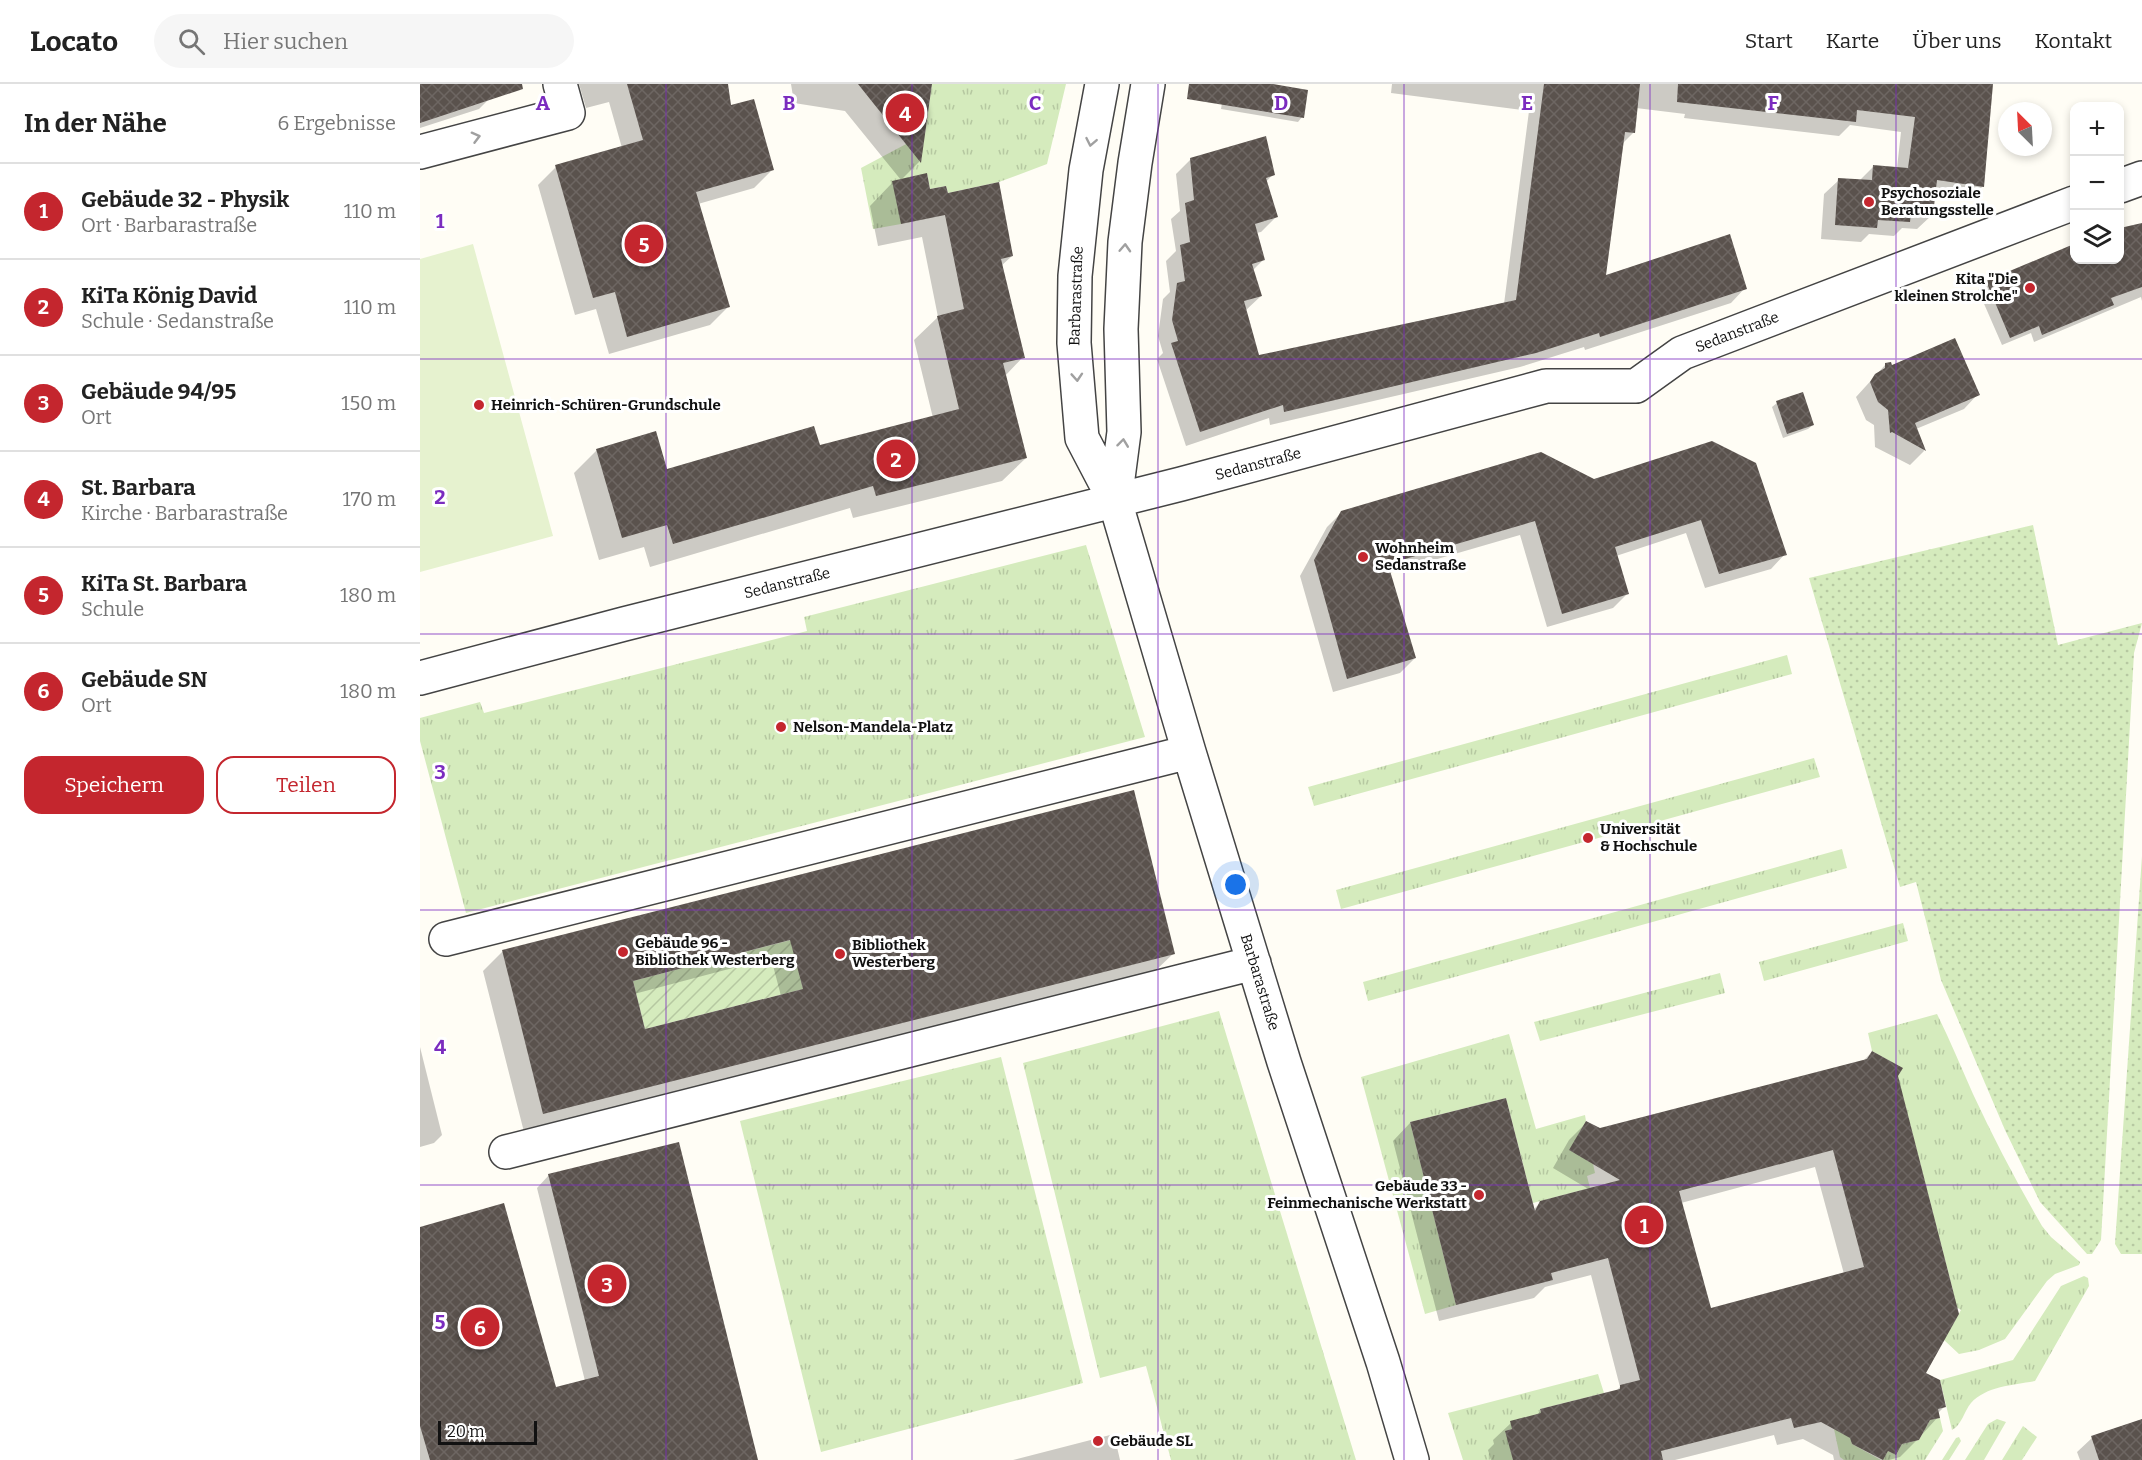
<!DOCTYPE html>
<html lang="de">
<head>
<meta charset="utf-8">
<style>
  :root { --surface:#fff; --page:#f6f6f6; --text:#222; --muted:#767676; --line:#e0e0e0; --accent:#c4262e }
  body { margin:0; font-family:Bitter,serif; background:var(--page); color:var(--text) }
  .controls { position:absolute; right:18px; top:18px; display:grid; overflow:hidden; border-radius:12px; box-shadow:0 3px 9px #0003 }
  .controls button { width:54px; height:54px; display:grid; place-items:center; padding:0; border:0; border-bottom:2px solid var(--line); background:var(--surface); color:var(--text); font:30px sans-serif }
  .compass { position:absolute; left:1578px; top:18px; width:54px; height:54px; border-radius:50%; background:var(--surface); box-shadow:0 3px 9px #0003; rotate:336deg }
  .scale { position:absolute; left:18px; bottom:15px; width:99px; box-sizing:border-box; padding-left:6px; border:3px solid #111; border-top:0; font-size:16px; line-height:21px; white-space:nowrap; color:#111; -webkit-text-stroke:4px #fff; paint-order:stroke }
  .you { position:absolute; left:816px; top:801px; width:21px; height:21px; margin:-15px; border:4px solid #fff; border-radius:50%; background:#1a73e8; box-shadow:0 0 0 9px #1a73e833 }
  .badge { display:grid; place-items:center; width:39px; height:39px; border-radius:50%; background:var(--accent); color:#fff; font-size:20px; font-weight:700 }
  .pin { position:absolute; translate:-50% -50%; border:3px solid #fff; box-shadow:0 2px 6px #0006 }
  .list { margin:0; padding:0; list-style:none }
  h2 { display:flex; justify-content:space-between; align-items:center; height:78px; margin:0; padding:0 24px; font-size:26px }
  h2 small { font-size:20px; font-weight:400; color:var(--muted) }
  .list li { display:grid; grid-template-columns:39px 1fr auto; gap:18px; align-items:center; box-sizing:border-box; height:96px; padding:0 24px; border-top:2px solid var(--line) }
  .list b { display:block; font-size:22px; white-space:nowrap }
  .list p { margin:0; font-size:20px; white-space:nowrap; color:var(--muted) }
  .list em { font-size:20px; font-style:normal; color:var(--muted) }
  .actions { display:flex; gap:12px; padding:18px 24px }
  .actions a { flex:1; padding:14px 0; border:2px solid var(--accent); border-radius:18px; text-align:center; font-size:21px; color:var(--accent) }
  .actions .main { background:var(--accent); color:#fff }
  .icon { flex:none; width:33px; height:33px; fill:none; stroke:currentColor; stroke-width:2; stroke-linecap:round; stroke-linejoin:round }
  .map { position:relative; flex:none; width:1722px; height:1376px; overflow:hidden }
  header { display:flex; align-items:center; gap:36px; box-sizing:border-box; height:84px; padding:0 30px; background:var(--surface); border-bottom:2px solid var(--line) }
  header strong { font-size:28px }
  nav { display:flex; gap:33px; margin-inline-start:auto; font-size:21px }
  .search { width:420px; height:54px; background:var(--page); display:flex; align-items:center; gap:15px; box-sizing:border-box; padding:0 21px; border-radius:33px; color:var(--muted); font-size:22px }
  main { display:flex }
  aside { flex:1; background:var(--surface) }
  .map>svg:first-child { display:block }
  .grass { fill:url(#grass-tufts) }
  .park { fill:url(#park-dots) }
  .garden { fill:url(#garden-furrows) }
  .pitch { fill:#e6f2cf }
  .shadow { fill:#0003; fill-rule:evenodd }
  .building { fill:url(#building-cross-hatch); fill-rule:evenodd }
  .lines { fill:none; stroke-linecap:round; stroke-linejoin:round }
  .minor-casing { stroke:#444; stroke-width:36 }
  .minor { stroke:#fff; stroke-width:33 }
  .oneway { stroke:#a0a0a0 }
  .grid { fill:none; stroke:#7b2cbf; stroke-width:1.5; stroke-opacity:0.55 }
  .poi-dot { fill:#c4262e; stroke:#fff; stroke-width:2 }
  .labels { text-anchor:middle; stroke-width:6; stroke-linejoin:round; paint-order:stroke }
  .poi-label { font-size:15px; font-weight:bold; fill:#111; stroke:#fff; text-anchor:start }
  .street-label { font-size:15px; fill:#111; stroke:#fff }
  .grid-label { font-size:20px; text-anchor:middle; font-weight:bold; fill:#7b2cbf; stroke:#fff; stroke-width:6; stroke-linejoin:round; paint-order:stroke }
</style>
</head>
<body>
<header>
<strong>Locato</strong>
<div class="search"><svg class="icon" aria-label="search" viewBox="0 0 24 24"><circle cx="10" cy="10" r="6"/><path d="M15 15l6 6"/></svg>Hier suchen</div>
<nav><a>Start</a><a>Karte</a><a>Über uns</a><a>Kontakt</a></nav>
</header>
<main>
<aside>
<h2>In der Nähe<small>6 Ergebnisse</small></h2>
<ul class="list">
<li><span class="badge">1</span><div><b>Gebäude 32 - Physik</b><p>Ort · Barbarastraße</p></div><em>110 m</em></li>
<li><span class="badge">2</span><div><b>KiTa König David</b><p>Schule · Sedanstraße</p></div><em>110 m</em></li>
<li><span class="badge">3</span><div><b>Gebäude 94/95</b><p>Ort</p></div><em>150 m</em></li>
<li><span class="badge">4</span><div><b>St. Barbara</b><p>Kirche · Barbarastraße</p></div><em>170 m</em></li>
<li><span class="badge">5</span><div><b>KiTa St. Barbara</b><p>Schule</p></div><em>180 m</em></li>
<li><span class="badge">6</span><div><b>Gebäude SN</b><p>Ort</p></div><em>180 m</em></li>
</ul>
<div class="actions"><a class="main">Speichern</a><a>Teilen</a></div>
</aside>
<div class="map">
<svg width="1722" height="1376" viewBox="0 0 1722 1376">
  <defs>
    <pattern id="grass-tufts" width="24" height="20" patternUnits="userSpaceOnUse" patternTransform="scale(1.5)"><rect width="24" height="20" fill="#d5ebbd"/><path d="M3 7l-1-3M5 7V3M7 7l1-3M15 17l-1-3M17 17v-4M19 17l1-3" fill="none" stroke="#b6c8a1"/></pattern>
    <pattern id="park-dots" width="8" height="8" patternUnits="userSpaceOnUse" patternTransform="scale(1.5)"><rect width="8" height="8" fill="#d5ebbd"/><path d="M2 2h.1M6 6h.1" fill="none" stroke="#b6c8a1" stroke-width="1.8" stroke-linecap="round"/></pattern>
    <pattern id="garden-furrows" width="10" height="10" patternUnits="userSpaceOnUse" patternTransform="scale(1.5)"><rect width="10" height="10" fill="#d5ebbd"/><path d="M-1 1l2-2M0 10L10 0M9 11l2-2" fill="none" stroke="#b6c8a1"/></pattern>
    <pattern id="building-cross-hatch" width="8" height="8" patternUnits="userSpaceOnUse" patternTransform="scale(1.5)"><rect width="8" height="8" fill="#5a524d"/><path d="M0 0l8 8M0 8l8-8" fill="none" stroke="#6d6662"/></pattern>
  </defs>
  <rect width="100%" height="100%" fill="#fffdf5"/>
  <path class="grass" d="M512 0H646L627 80 579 98 528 109 526 102 510 105 507 89 481 140 453 145 441 84 505 50Z
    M666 461 725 653 46 829 0 657V634L60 618 64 629 387 547 384 533Z
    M1367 571 1372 590 894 722 888 703Z
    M1394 674 1400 693 921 825 916 806Z
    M1422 765 1427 784 948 917 943 898Z
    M1483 839 1488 857 1344 897 1339 878Z
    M1300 889 1305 909 1120 957 1114 938Z
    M799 927 936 1376H751L726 1282 680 1294 603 979Z
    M1517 930C1530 956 1541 983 1553 1010 1574 1055 1597 1099 1622 1142L1631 1153 1660 1178 1659 1181 1635 1190 1627 1197 1585 1255 1559 1266 1539 1270 1524 1256 1541 1226 1528 1218 1533 1207 1482 1009 1472 1002 1482 984 1452 967 1448 949Z
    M1089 950 1116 1045 1165 1031 1166 1037 1150 1066 1173 1080 1175 1089 1167 1092 1170 1104 1113 1119 1086 1014 990 1038 1036 1221 1005 1230 941 993Z
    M581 973 663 1299 401 1368 320 1037Z
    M1664 1192 1668 1194 1669 1202 1615 1297C1594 1301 1566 1302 1551 1319 1544 1327 1542 1341 1532 1346L1520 1296 1593 1276 1641 1202Z
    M1178 1290 1184 1309 1120 1325 1122 1333 1086 1347 1093 1376H1043L1028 1329Z
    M1424 1332 1432 1360 1461 1376H1424L1420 1373 1414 1345Z
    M1520 1334 1523 1347 1505 1376H1463L1468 1367 1476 1371 1482 1360 1499 1356 1510 1336Z
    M1577 1335 1586 1338 1564 1376H1545L1568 1340Z
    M1603 1342 1617 1353 1602 1376H1582Z
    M1539 1353 1541 1357 1529 1376H1522L1536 1354Z"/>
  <path class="park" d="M1613 441 1638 561 1722 539 1714 569 1681 1156 1672 1170H1667L1620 1118 1585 1046 1521 896 1496 798 1480 803 1389 494Z
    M1722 772V1170H1701L1695 1160Z"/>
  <path class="garden" d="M371 856 383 905 225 945 213 897Z"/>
  <path class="pitch" d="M53 160 133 452 0 488V175Z"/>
  <path class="shadow" d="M0 0H64L69 15 59 25 0 44Z
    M159 0H233L353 85 334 104 278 120 308 223 290 241 189 270 176 225 155 231 118 101 136 83 202 64 189 18 166 24Z
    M371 0H511L499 78 481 96 425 27 374 19Z
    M805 0H844L882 33 878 38 801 25Z
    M972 0H1554L1563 102 1548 117 1514 112 1512 131 1497 145 1482 144 1474 152 1449 150 1441 158 1401 155 1404 110 1419 96 1439 97 1454 82 1477 84 1481 48 1430 41 1419 52 1264 34 1265 30 1216 24 1214 48 1202 60 1184 193 1325 204 1311 219 1165 266 1164 263 1100 283 850 341 849 334 766 362 737 275 743 269 738 252 743 215 750 208 746 177 756 167 751 135 760 127 756 90 771 75 853 90 846 98 856 133 841 148 836 149 843 176 832 187 841 212 825 227 838 272 1084 220 1109 27 971 9Z
    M473 98 527 110 592 172 581 182 603 273 585 292 606 374 582 397 433 434 430 424 230 483 224 463 179 476 154 389 177 366 246 387 399 363 513 334 494 256 518 233 502 153 458 162 450 122Z
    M1722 141V217L1721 213 1614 258 1611 249 1582 261 1558 206 1566 199 1654 162V176H1700V145Z
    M1466 280 1558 310 1544 325 1496 345 1504 367 1490 381 1455 363 1454 341 1446 336 1436 313Z
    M1357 319 1393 341 1388 345 1363 354 1352 323Z
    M1292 359 1365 470 1351 485 1285 504 1266 449 1196 472 1207 510 1193 524 1127 543 1100 451 969 489 995 574 980 589 913 608 880 492 907 443 922 428 1173 397Z
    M713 707 754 869 734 888 104 1048 63 887 82 868ZM351 874 361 912 224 947 214 910Z
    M0 963 22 1051 14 1059 0 1063Z
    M1452 968 1476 992 1504 1289 1524 1323 1517 1330 1518 1333 1498 1355 1480 1373 1469 1376H1414L1413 1371 1383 1355 1357 1361 1354 1351 1255 1376H1071L1068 1366 1074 1360 1073 1356 1091 1339 1115 1332 1121 1327 1196 1307 1200 1303 1171 1191 1125 1203 1114 1214 1019 1237 973 1057 990 1039 1113 1126 1121 1118 1170 1106 1133 1084 1149 1056 1166 1039 1180 1046 1442 978ZM1395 1083 1424 1190 1290 1226 1261 1119Z
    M129 1091 337 1376H0V1145L135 1305 165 1297 117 1104Z
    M1722 1337V1376H1660L1657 1368 1672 1354Z
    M694 1350 700 1376H593Z"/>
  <path class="building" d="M0 0H102L103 5 0 39Z
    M207 0H308L311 21 334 15 354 86 276 108 310 223 207 253 195 208 173 214 135 81 223 56Z
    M438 0H512L501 79Z
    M769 0H853L888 6 884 34 767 15Z
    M1124 0H1220L1215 49 1205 48 1186 191 1310 150 1327 205 1180 253 1179 249 1116 269 864 328 863 321 780 348 751 259 758 257 752 236 757 199 765 197 760 161 770 158 765 119 774 116 770 74 846 52 855 91 846 94 858 133 835 140 845 176 832 180 842 212 824 217 839 271 1096 216Z
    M1258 0H1573L1564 103 1517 96 1513 131 1491 129 1490 138 1458 136 1457 144 1415 141 1418 94 1452 96 1453 81 1488 84 1495 33 1437 26 1436 38 1257 18Z
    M507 89 510 105 526 102 528 109 579 98 593 172 581 175 605 274 583 279 607 374 456 412 453 402 253 460 247 441 202 454 176 365 236 347 247 385 394 342 400 361 539 325 517 232 544 225 525 131 481 140 472 97Z
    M1722 139V203L1691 214 1694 221 1622 251 1619 242 1590 254 1566 197 1654 160V176H1700V144Z
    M1535 254 1560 311 1495 339 1506 367 1472 348 1470 349 1468 326 1458 318 1450 298 1455 290 1465 284V279L1471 278 1472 281Z
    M1383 308 1394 341 1367 350 1356 317Z
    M1292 357 1336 379 1367 471 1299 490 1281 436 1195 463 1209 510 1142 530 1115 437 968 480 996 574 927 595 894 476 921 427 1121 368 1174 395Z
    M714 706 755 870 123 1030 82 866ZM370 856 383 905 225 945 213 897Z
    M1452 967 1483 984 1478 992 1539 1230 1506 1289 1520 1296 1526 1323 1518 1325 1520 1334 1510 1336 1499 1356 1482 1360 1476 1371 1468 1367 1463 1376 1432 1360 1430 1354 1401 1338 1374 1344 1371 1334 1241 1367 1243 1376H1093L1085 1347 1092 1345 1090 1337 1121 1329 1120 1325 1200 1305V1301L1220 1296 1188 1174 1131 1189 1133 1196 1036 1221 990 1038 1086 1014 1115 1127 1120 1117 1200 1096 1149 1066 1166 1037 1180 1044 1447 975ZM1413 1066 1444 1183 1291 1224 1259 1107Z
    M259 1058 338 1376H10L0 1342V1143L84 1119 136 1303 179 1292 128 1090Z
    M1722 1335V1376H1679L1671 1352Z"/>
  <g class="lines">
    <defs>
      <path id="minor" d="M682 0 666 86 655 192 654 259 662 354 695 417 769 668 864 978 963 1278 992 1376
        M0 68 148 29 140 0
        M1700 102 1722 94
        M695 417 704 348 701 245 705 158 715 79 728 0
        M0 594 204 540 761 400 1126 302H1216L1262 269 1654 119
        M26 855 769 668
        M86 1068 834 879"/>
    </defs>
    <use href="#minor" class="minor-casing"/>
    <use href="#minor" class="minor"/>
  </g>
  <defs><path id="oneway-chevron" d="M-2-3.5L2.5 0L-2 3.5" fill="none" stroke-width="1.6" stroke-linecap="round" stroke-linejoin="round" transform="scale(1.5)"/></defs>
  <g class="oneway">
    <use href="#oneway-chevron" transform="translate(56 53) rotate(-15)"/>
    <use href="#oneway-chevron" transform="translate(671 58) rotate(101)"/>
    <use href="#oneway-chevron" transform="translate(705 164) rotate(-87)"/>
    <use href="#oneway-chevron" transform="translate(657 293) rotate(86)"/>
    <use href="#oneway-chevron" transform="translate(703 359) rotate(-83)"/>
  </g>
  <path class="grid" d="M246 0V1376M492 0V1376M738 0V1376M984 0V1376M1230 0V1376M1476 0V1376M0 275H1722M0 550H1722M0 826H1722M0 1101H1722"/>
  <g class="poi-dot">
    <circle cx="1449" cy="118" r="6"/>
    <circle cx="1610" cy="204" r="6"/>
    <circle cx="59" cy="321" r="6"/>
    <circle cx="943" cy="473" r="6"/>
    <circle cx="361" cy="643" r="6"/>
    <circle cx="1168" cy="754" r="6"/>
    <circle cx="203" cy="868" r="6"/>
    <circle cx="420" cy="870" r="6"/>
    <circle cx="1059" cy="1111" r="6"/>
    <circle cx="678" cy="1357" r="6"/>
  </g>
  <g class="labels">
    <g class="poi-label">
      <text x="1461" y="114">Psychosoziale<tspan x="1461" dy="17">Beratungsstelle</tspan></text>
      <text x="1598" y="200" text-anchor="end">Kita "Die<tspan x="1598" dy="17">kleinen Strolche"</tspan></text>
      <text x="71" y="326">Heinrich-Schüren-Grundschule</text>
      <text x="955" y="469">Wohnheim<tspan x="955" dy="17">Sedanstraße</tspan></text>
      <text x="373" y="648">Nelson-Mandela-Platz</text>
      <text x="1180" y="750">Universität<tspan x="1180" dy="17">&amp; Hochschule</tspan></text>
      <text x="215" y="864">Gebäude 96 -<tspan x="215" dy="17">Bibliothek Westerberg</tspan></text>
      <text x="432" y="866">Bibliothek<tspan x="432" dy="17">Westerberg</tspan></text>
      <text x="1047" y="1107" text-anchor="end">Gebäude 33 -<tspan x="1047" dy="17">Feinmechanische Werkstatt</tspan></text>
      <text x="690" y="1362">Gebäude SL</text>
    </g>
    <g class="street-label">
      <text transform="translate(656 212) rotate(-88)" y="5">Barbarastraße</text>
      <text transform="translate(1317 248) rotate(-21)" y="5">Sedanstraße</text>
      <text transform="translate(838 380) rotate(-15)" y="5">Sedanstraße</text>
      <text transform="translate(367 499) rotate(-14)" y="5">Sedanstraße</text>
      <text transform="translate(840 898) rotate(73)" y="5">Barbarastraße</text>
    </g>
  </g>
  <g class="grid-label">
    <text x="123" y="26">A</text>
    <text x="369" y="26">B</text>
    <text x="615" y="26">C</text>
    <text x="861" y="26">D</text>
    <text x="1107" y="26">E</text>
    <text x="1353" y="26">F</text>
    <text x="20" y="144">1</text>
    <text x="20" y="420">2</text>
    <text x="20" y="695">3</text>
    <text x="20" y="970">4</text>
    <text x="20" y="1245">5</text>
  </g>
</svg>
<div class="controls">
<button>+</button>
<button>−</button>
<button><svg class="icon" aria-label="layers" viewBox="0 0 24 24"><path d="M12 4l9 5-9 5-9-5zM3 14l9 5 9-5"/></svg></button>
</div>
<svg class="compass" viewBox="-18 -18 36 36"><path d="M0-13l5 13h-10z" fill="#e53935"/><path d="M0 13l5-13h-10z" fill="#767676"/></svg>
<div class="scale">20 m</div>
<div class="you"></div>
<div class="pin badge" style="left:1224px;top:1141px">1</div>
<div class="pin badge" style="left:476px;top:375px">2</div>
<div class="pin badge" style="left:187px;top:1200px">3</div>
<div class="pin badge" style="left:485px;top:29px">4</div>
<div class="pin badge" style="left:224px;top:160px">5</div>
<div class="pin badge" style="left:60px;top:1243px">6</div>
</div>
</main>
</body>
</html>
